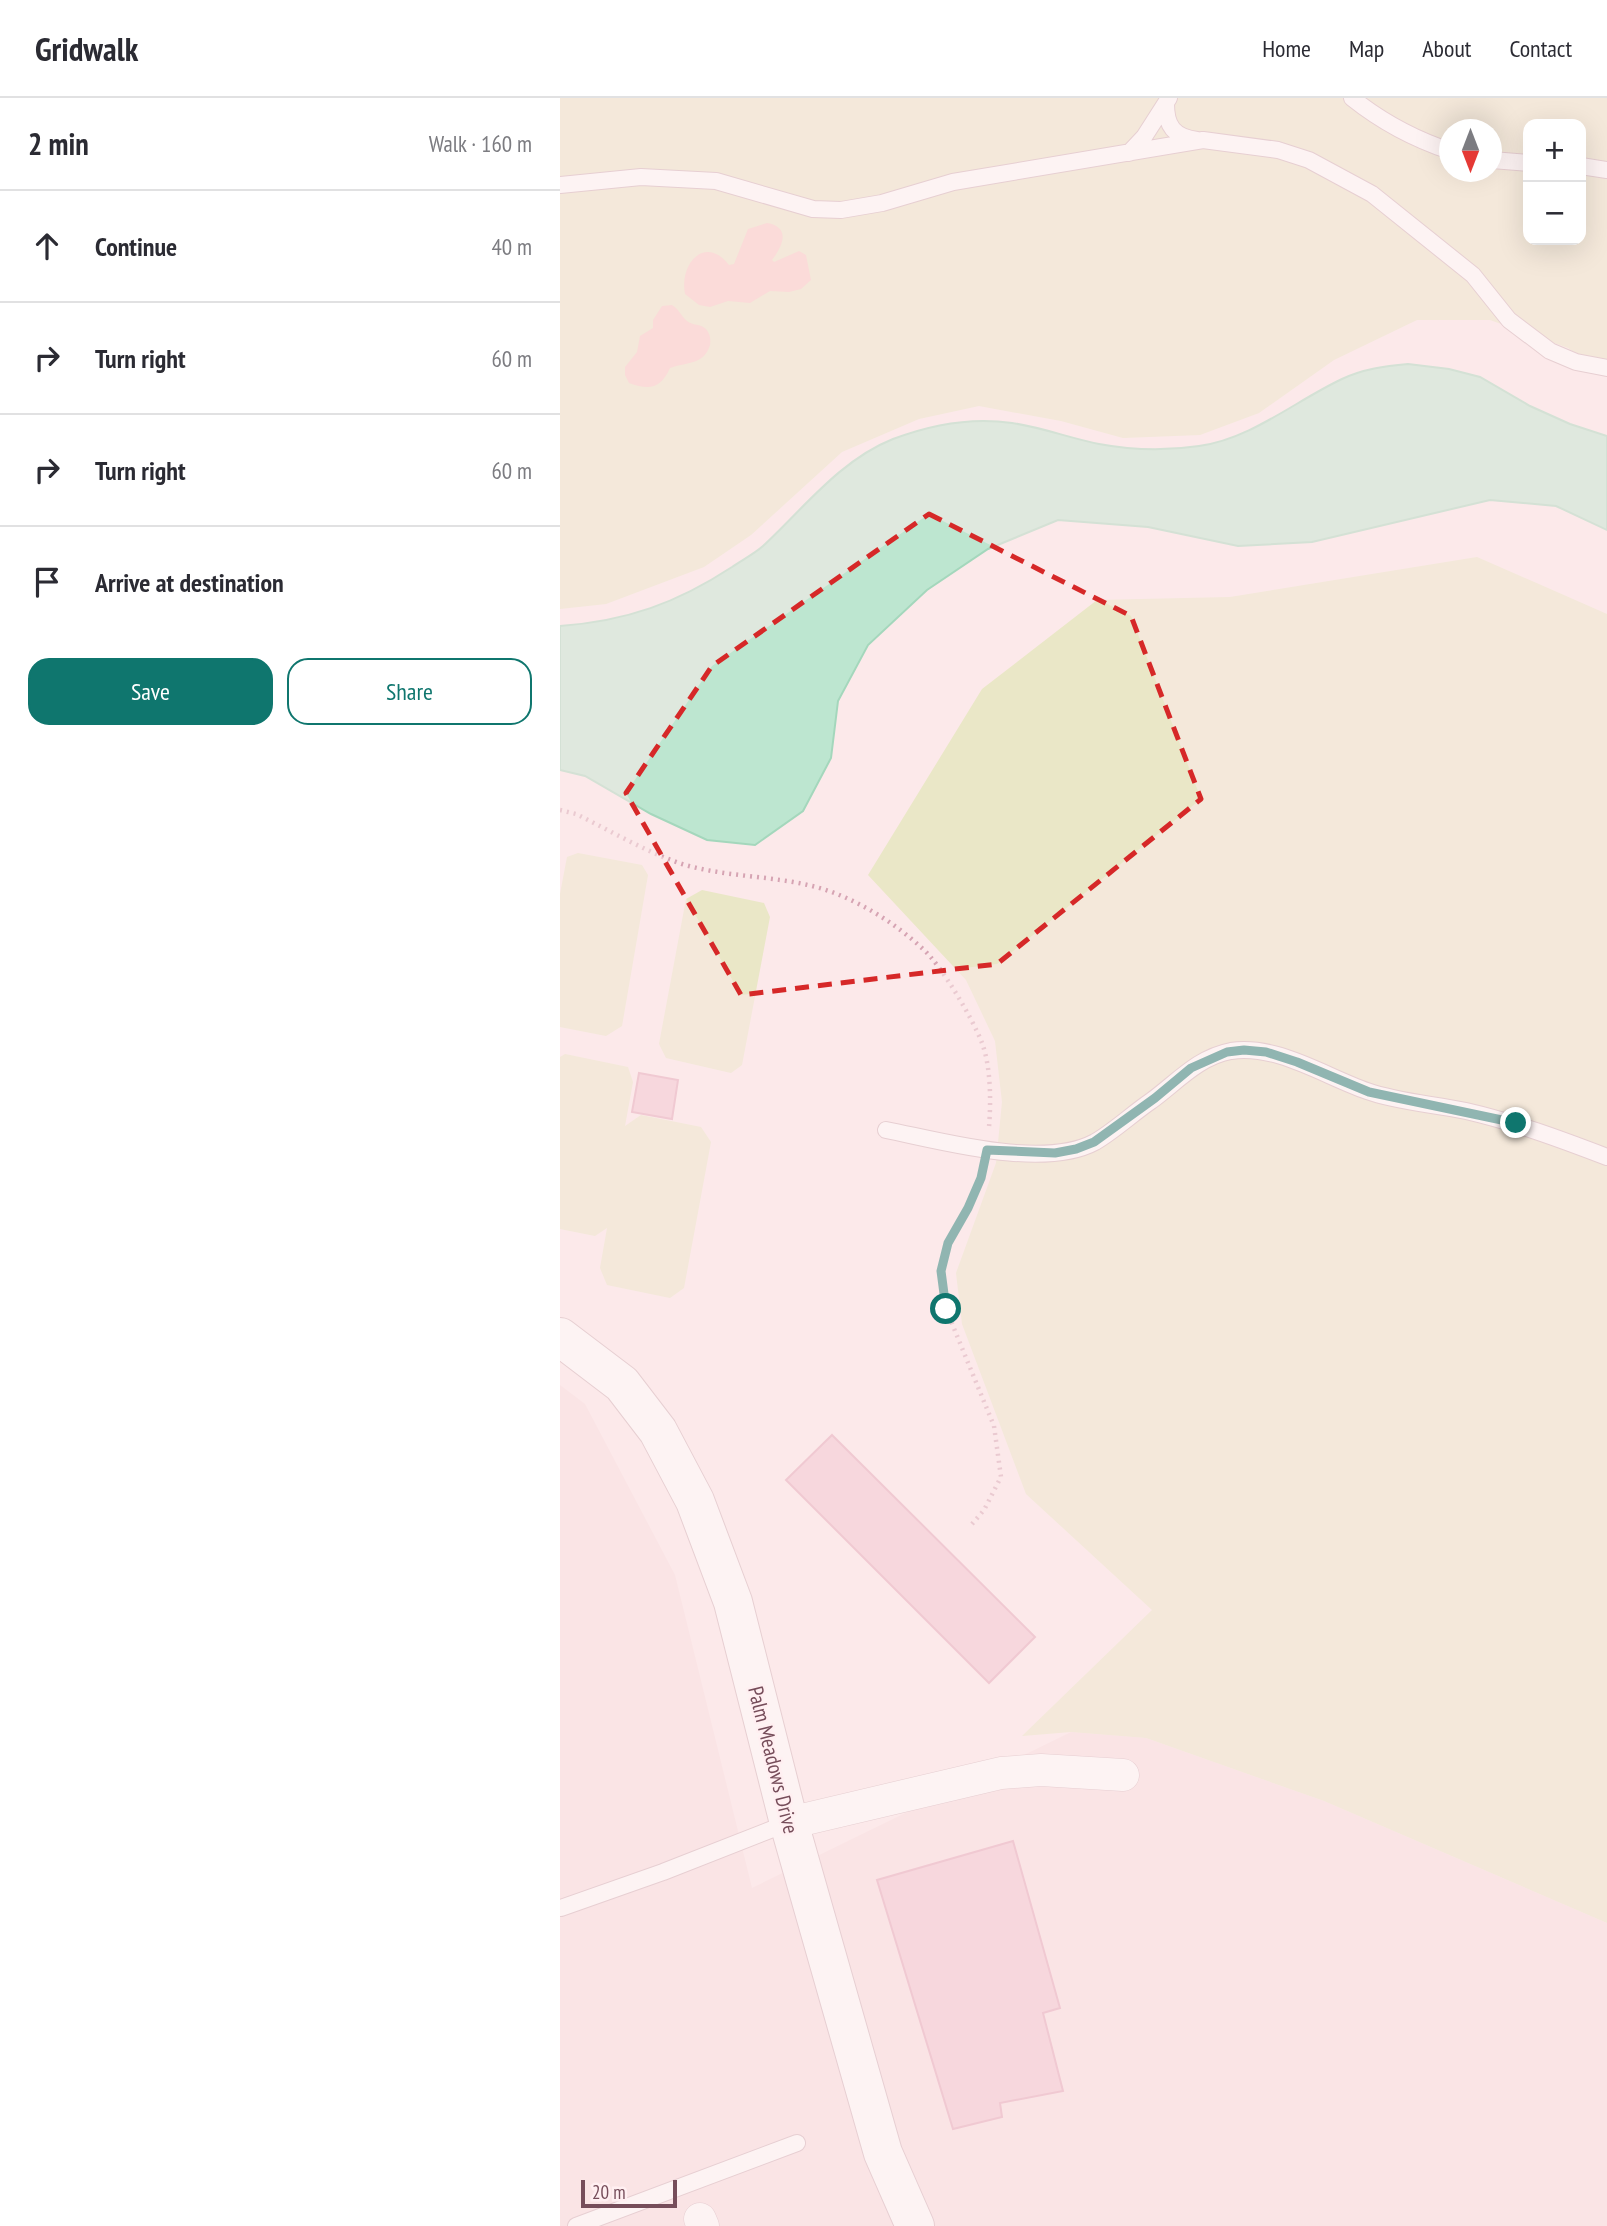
<!DOCTYPE html>
<html lang="en">
<head>
<meta charset="utf-8">
<style>
  :root { --surface:#fff; --page:#f2f2f3; --text:#2b2b33; --muted:#7c7c81; --line:#e1e1e2; --accent:#0f766e }
  body { margin:0; font-family:"PT Sans Narrow",sans-serif; background:var(--page); color:var(--text) }
  .controls { position:absolute; right:21px; top:21px; display:grid; overflow:hidden; border-radius:14px; box-shadow:0 7px 28px #0002 }
  .controls button { width:63px; height:63px; display:grid; place-items:center; padding:0; border:0; border-bottom:2px solid var(--line); background:var(--surface); color:var(--text); font:35px sans-serif }
  .compass { position:absolute; left:879px; top:21px; width:63px; height:63px; border-radius:50%; background:var(--surface); box-shadow:0 7px 28px #0002; rotate:180deg }
  .scale { position:absolute; left:21px; bottom:18px; width:96px; box-sizing:border-box; padding-left:7px; border:4px solid #764d5a; border-top:0; font-size:19px; line-height:24px; white-space:nowrap; color:#764d5a; -webkit-text-stroke:5px #ffeff1; paint-order:stroke }
  .stop { position:absolute; width:21px; height:21px; margin:-16px; border:5px solid #0f766e; border-radius:50%; background:#fff }
  .stop.end { background:#0f766e; border-color:#fff; box-shadow:0 2px 7px #0008 }
  .list { margin:0; padding:0; list-style:none }
  h2 { display:flex; justify-content:space-between; align-items:center; height:91px; margin:0; padding:0 28px; font-size:30px }
  h2 small { font-size:23px; font-weight:400; color:var(--muted) }
  .list li { display:grid; grid-template-columns:46px 1fr auto; gap:21px; align-items:center; box-sizing:border-box; height:112px; padding:0 28px; border-top:2px solid var(--line) }
  .list b { display:block; font-size:26px; white-space:nowrap }
  .list em { font-size:23px; font-style:normal; color:var(--muted) }
  .actions { display:flex; gap:14px; padding:21px 28px }
  .actions a { flex:1; padding:16px 0; border:2px solid var(--accent); border-radius:21px; text-align:center; font-size:24px; color:var(--accent) }
  .actions .main { background:var(--accent); color:#fff }
  .icon { flex:none; width:38px; height:38px; fill:none; stroke:currentColor; stroke-width:2; stroke-linecap:round; stroke-linejoin:round }
  .map { position:relative; flex:none; width:1047px; height:2128px; overflow:hidden }
  header { display:flex; align-items:center; gap:42px; box-sizing:border-box; height:98px; padding:0 35px; background:var(--surface); border-bottom:2px solid var(--line) }
  header strong { font-size:33px }
  nav { display:flex; gap:38px; margin-inline-start:auto; font-size:24px }
  main { display:flex }
  aside { flex:1; background:var(--surface) }
  .map>svg:first-child { display:block }
  .residential { fill:#f9dde1 }
  .green { fill:#eae7c7; fill-rule:evenodd }
  .sand { fill:#facac5 }
  .water { fill:#bde6d0; stroke:#a4d7bc; stroke-width:2 }
  .building { fill:#f1c1cf; stroke:#e3a2b5; stroke-width:2 }
  .lines { fill:none; stroke-linecap:round; stroke-linejoin:round }
  .service-casing { stroke:#ceafb6; stroke-width:18 }
  .minor-casing { stroke:#ceafb6; stroke-width:33 }
  .tertiary-casing { stroke:#ceafb6; stroke-width:40 }
  .path { stroke:#d6a4b3; stroke-width:4.5; stroke-dasharray:2 5; stroke-linecap:butt }
  .service { stroke:#fff; stroke-width:16 }
  .minor { stroke:#fff; stroke-width:32 }
  .tertiary { stroke:#fff; stroke-width:38 }
  .route { stroke:#0f766e; stroke-width:9 }
  .marked { fill:none; stroke:#d62828; stroke-width:5; stroke-dasharray:14 9; stroke-linejoin:round }
  .labels { text-anchor:middle; stroke-width:5; stroke-linejoin:round; paint-order:stroke }
  .street-label { font-size:21px; fill:#764d5a; stroke:#ffeff1 }
</style>
</head>
<body>
<header>
<strong>Gridwalk</strong>
<nav><a>Home</a><a>Map</a><a>About</a><a>Contact</a></nav>
</header>
<main>
<aside>
<h2>2 min<small>Walk · 160 m</small></h2>
<ul class="list">
<li><svg class="icon" aria-label="ahead" viewBox="0 0 24 24"><path d="M12 20V5M6 11l6-6 6 6"/></svg><div><b>Continue</b></div><em>40 m</em></li>
<li><svg class="icon" aria-label="right" viewBox="0 0 24 24"><path d="M7 20v-9h11M14 6l5 5-5 5"/></svg><div><b>Turn right</b></div><em>60 m</em></li>
<li><svg class="icon" aria-label="right" viewBox="0 0 24 24"><path d="M7 20v-9h11M14 6l5 5-5 5"/></svg><div><b>Turn right</b></div><em>60 m</em></li>
<li><svg class="icon" aria-label="arrive" viewBox="0 0 24 24"><path d="M6 21V4h12l-3 4 3 4H6"/></svg><div><b>Arrive at destination</b></div></li>
</ul>
<div class="actions"><a class="main">Save</a><a>Share</a></div>
</aside>
<div class="map">
<svg width="1047" height="2128" viewBox="0 0 1047 2128">
  <rect width="100%" height="100%" fill="#fce9ea"/>
  <path class="residential" d="M0 1287 25 1306 115 1477 192 1790 511 1634 586 1640 764 1703 1047 1825V2128H0Z"/>
  <path class="green" d="M0 0H1047V277L1008 250 930 222H857L774 262 699 315 640 337 563 340 501 323 419 308 359 321 282 354 191 437 144 469 46 506 0 511ZM968 26H1021V142H968ZM890 32H932V74H890Z
    M917 459 1047 516V1825L764 1703 586 1640 511 1634 462 1638 592 1512 466 1396 402 1226 396 1175 436 1065 442 1004 435 943 406 882 308 777 422 591 537 502 670 499Z
    M18 755 82 767 88 777 62 928 46 938 0 929V796L7 759Z
    M142 792 204 805 210 819 182 967 171 975 106 960 99 946 126 801Z
    M5 956 68 969 73 984 65 1028 81 1017 141 1029 151 1044 124 1190 110 1200 47 1187 40 1170 47 1130 35 1138 0 1131V959Z"/>
  <path class="sand" d="M207 125C231 129 223 148 212 162L214 164 239 153 246 157 251 182 241 191 229 194 210 193 190 205 168 203 150 209 139 207 125 196C119 166 145 136 169 167L174 166 188 131Z
    M112 207C119 211 121 218 127 223 133 228 140 225 146 231 150 236 151 241 150 247 144 267 127 264 110 270 101 290 90 293 69 285L65 277V269L77 254 80 238 93 230V222L102 208Z"/>
  <path class="water" d="M848 266 889 271 920 279 970 308 1010 326 1047 338V432L996 408 930 402 752 444 678 448 588 429 498 422 428 451 367 492 308 547 278 603 271 660 243 713 195 747 147 742 91 716 25 678 0 672V528C67 523 117 505 172 469 182 462 194 456 203 448 243 411 280 362 333 341 370 327 412 319 452 325 481 329 509 340 539 346 571 352 606 353 639 348 691 341 735 303 782 281 803 271 825 268 848 266Z"/>
  <path class="building" d="M79 975 118 982 112 1021 72 1014Z
    M272 1337 475 1539 429 1585 226 1382Z
    M453 1743 500 1910 483 1915 503 1993 440 2005 442 2019 393 2031 317 1782Z"/>
  <g class="lines">
    <defs>
      <path id="service" d="M792 0C822 24 854 41 890 53
        M606 6C606 28 614 39 637 42
        M569 55 584 39 609 0
        M932 62 968 65
        M1021 68 1047 72
        M0 87 81 79 156 83 253 111 281 112 322 105 393 84 643 42 718 52 749 62 812 96 913 177 949 222 990 253 1016 264 1047 270
        M326 1032C382 1043 483 1072 535 1044 554 1033 572 1016 591 1003 616 985 638 959 671 953 717 946 764 978 807 993 838 1004 873 1006 906 1013 954 1024 1000 1041 1047 1059
        M1 1810 103 1774 228 1725
        M16 2128 237 2045"/>
      <path id="minor" d="M229 1725 441 1675 481 1672 563 1677
        M140 2121 143 2128"/>
      <path id="tertiary" d="M0 1239 62 1286 98 1333 135 1403 173 1504 229 1725 323 2055 355 2128"/>
    </defs>
    <use href="#service" class="service-casing"/>
    <use href="#minor" class="minor-casing"/>
    <use href="#tertiary" class="tertiary-casing"/>
    <path class="path" d="M0 712 16 716C51 733 86 754 122 766 168 780 217 777 263 791 300 803 335 825 363 851 381 867 413 921 422 945 431 969 431 1004 429 1029
      M412 1426 424 1412 441 1379 434 1328 386 1211 381 1173 388 1145 408 1110 422 1075"/>
    <use href="#service" class="service"/>
    <use href="#minor" class="minor"/>
    <use href="#tertiary" class="tertiary"/>
  </g>
  <g class="lines">
    <path class="route" d="M386 1211 381 1173 388 1145 408 1110 421 1080 427 1052 495 1055 516 1051 534 1044 595 1000 631 970 667 954 684 952 706 954 737 964 809 994 956 1025"/>
  </g>
  <path d="M0 0H1047V2128H0ZM369 416 571 518 641 701 437 866 181 897 66 695 152 568Z" fill="#fce9ea" fill-opacity=".55" fill-rule="evenodd"/>
  <path class="marked" d="M369 416 571 518 641 701 437 866 181 897 66 695 152 568Z"/>
  <g class="labels">
    <g class="street-label">
      <text transform="translate(213 1662) rotate(76)" y="7">Palm Meadows Drive</text>
    </g>
  </g>
</svg>
<div class="controls">
<button>+</button>
<button>−</button>
</div>
<svg class="compass" viewBox="-18 -18 36 36"><path d="M0-13l5 13h-10z" fill="#e53935"/><path d="M0 13l5-13h-10z" fill="#7c7c81"/></svg>
<div class="scale">20 m</div>
<div class="stop" style="left:386px;top:1211px"></div>
<div class="stop end" style="left:956px;top:1025px"></div>
</div>
</main>
</body>
</html>
